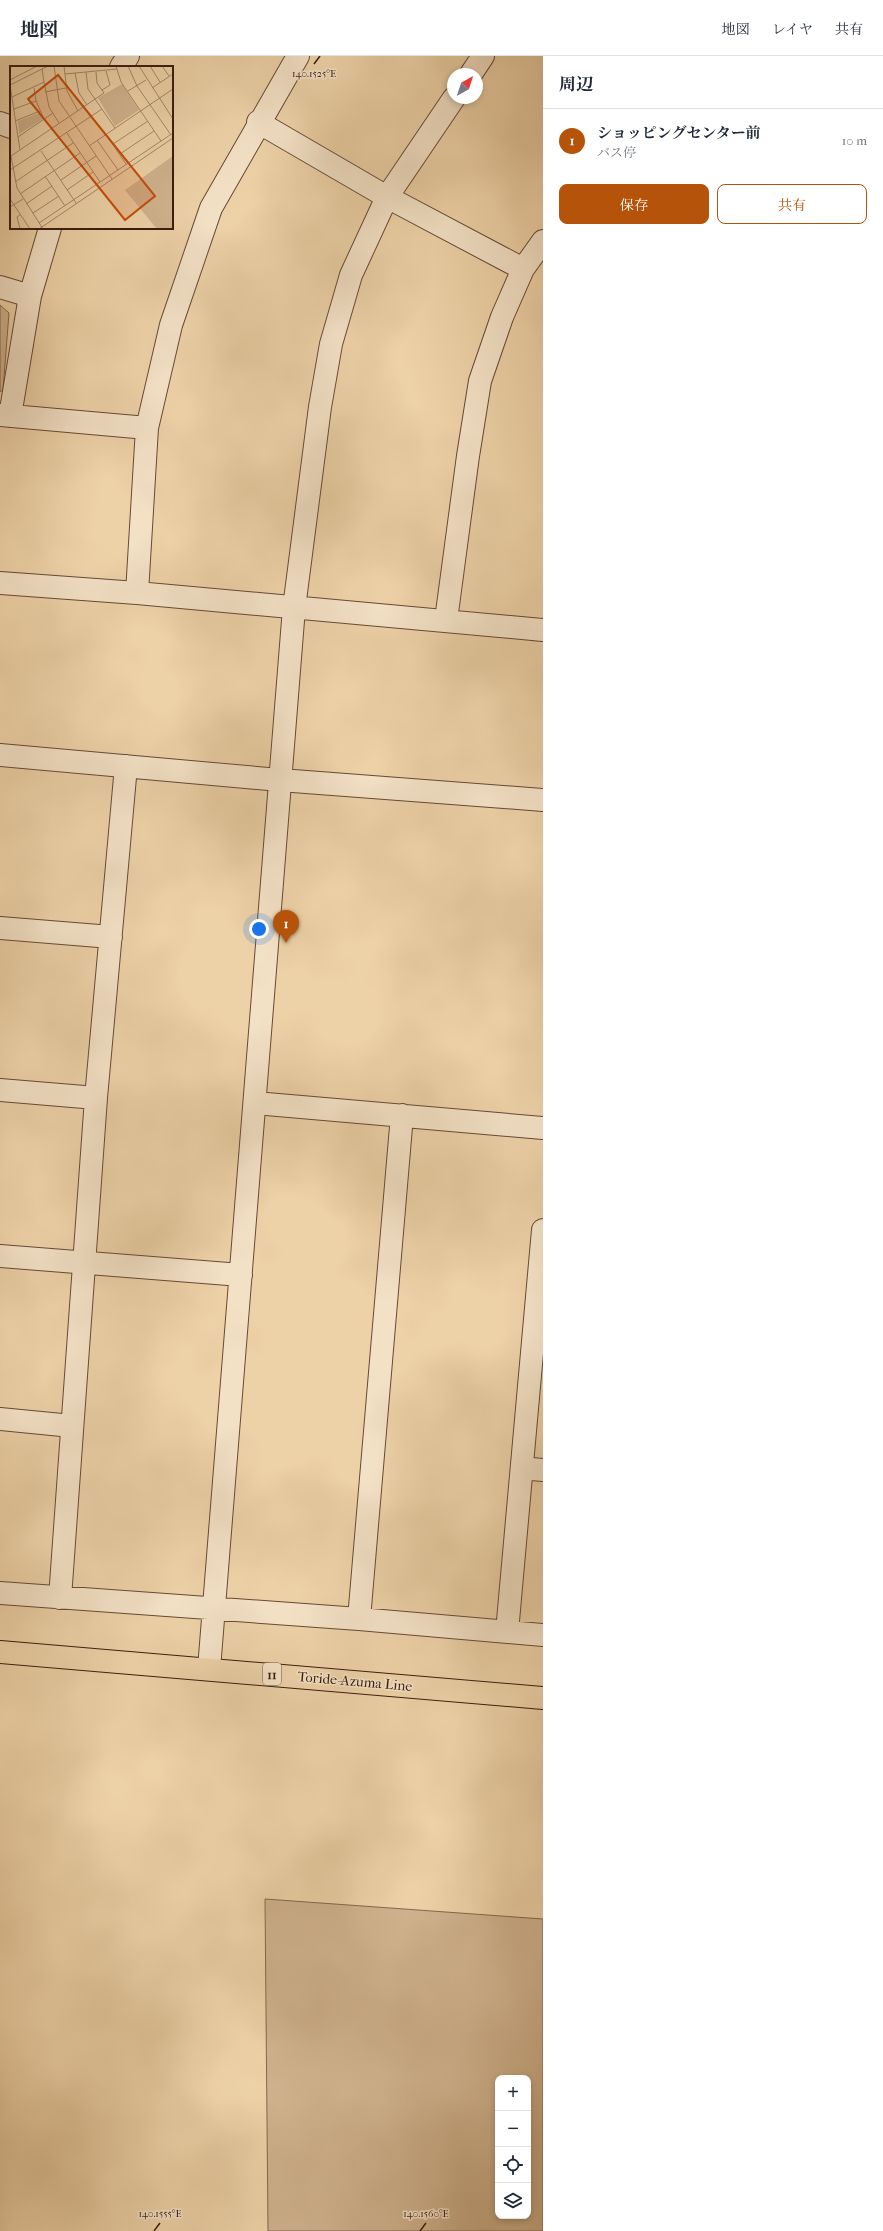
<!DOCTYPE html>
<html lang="ja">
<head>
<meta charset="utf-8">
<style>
  :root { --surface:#fff; --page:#f2f2f3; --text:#1f2937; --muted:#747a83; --line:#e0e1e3; --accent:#b45309 }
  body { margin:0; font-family:"IM FELL French Canon","Noto Serif JP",serif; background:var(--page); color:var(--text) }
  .controls { position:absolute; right:12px; bottom:12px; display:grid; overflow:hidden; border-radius:8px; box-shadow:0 2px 6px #0003 }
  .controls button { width:36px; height:36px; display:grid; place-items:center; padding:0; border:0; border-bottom:1px solid var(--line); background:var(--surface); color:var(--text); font:20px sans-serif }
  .compass { position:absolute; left:447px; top:12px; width:36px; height:36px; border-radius:50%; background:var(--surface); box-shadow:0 2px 6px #0003; rotate:39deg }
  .you { position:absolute; left:259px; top:873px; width:14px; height:14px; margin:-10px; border:3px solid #fff; border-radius:50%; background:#1a73e8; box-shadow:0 0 0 6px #1a73e833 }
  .badge { display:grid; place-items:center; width:26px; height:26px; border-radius:50%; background:var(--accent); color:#fff; font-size:13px; font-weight:700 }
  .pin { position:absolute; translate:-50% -33px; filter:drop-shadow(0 1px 2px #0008) }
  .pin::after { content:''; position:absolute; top:21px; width:14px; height:12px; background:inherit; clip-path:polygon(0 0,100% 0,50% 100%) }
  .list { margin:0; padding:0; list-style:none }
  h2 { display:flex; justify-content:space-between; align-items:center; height:52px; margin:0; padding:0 16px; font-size:17px }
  h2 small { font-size:13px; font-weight:400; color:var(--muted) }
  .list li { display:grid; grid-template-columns:26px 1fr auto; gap:12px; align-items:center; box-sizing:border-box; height:64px; padding:0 16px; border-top:1px solid var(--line) }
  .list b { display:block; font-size:15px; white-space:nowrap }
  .list p { margin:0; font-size:13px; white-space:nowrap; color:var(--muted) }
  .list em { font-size:13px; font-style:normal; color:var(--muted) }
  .actions { display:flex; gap:8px; padding:12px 16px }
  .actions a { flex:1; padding:9px 0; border:1px solid var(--accent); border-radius:8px; text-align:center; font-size:14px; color:var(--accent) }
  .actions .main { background:var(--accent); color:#fff }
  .icon { flex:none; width:22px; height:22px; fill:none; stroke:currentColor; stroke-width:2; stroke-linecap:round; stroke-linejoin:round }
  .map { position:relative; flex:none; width:543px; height:2175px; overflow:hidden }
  header { display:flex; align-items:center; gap:24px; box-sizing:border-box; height:56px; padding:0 20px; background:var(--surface); border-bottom:1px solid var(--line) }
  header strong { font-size:19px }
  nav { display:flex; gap:22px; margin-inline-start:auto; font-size:14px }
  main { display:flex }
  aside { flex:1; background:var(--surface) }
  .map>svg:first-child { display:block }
  .green { fill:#cfb28d; stroke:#84674e; fill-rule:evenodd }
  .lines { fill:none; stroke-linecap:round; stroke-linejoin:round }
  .street-casing { stroke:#674935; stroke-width:24 }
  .primary-casing { stroke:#3a1c0f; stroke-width:24 }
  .street { stroke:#f3e1c6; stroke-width:22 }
  .primary { stroke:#edd1a7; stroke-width:22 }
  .ticks { fill:none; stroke:#3a1c0f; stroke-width:1.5 }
  .labels { text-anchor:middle; stroke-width:3; stroke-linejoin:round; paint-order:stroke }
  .shield { fill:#f3e1c6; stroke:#725746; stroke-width:1 }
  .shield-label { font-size:13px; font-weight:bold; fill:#3a1c0f }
  .street-label { font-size:14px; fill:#3a1c0f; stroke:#f3e1c6 }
  .inset-road { fill:none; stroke:#a5896a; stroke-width:1 }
  .view { fill:#c54d0d; fill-opacity:0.15; stroke:#c54d0d; stroke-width:2 }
  .inset-edge { fill:none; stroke:#3a1c0f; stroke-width:2 }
  .ticks-label { font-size:10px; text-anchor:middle; fill:#3a1c0f; stroke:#f3e1c6; stroke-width:3; stroke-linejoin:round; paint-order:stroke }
</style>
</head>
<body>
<header>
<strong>地図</strong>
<nav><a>地図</a><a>レイヤ</a><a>共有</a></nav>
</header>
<main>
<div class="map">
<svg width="543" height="2175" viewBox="0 0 543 2175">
  <rect width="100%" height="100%" fill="#edd1a7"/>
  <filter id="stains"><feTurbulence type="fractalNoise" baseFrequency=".005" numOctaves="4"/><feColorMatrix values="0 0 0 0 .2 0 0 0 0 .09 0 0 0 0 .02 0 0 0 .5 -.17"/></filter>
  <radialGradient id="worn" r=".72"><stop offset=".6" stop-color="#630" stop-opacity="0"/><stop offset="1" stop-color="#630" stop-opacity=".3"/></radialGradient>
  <path class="green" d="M0 249 9 257 3 334 0 336Z
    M265 1843 543 1863V2175H268ZM498 2022H528V2160H498Z"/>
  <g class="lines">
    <defs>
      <path id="street" d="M121 11 128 0
        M471 18 483 0
        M258 66 387 141 523 213
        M0 67 11 71
        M0 231 30 240
        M0 359 147 372
        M10 360 30 240 50 172
        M0 527 137 537 543 574
        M137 537 147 372 171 269 211 152 298 0
        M446 564 468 400 480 325 502 261 523 213 543 185
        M0 699 280 724 543 744
        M0 872 111 881
        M0 1034 96 1042
        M255 1047 543 1072
        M0 1200 241 1219
        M0 1363 72 1370
        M522 1412 543 1414
        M0 1537 359 1563 543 1579
        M60 1542 96 1042 126 710
        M359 1563 402 1059
        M507 1576 543 1174
        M209 1613 294 552 320 351 331 288 351 219 387 141 454 42"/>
      <path id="primary" d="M0 1596 543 1642"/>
    </defs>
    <use href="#street" class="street-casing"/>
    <use href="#primary" class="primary-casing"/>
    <use href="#street" class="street"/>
    <use href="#primary" class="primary"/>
  </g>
  <path class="ticks" d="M314 8 320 0M154 2175 160 2167M420 2175 426 2167"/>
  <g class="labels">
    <rect class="shield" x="263" y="1607" width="18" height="22" rx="3"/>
    <g class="shield-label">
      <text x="272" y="1623">11</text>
    </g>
    <g class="street-label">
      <text transform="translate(355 1625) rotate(5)" y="5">Toride-Azuma Line</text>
    </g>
  </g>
  <g transform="translate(10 10)">
    <rect width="163" height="163" fill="#edd1a7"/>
    <path d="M112 18 129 44 105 60 88 32ZM29 47 33 53 9 68 8 55ZM163 90V163H147L115 124Z" fill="#cfb28d"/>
    <path class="inset-road" d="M44 0 49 35 102 113M54 0 57 25 68 45M106 0 111 16 151 75M118 0 127 20 161 69M129 0 163 53M140 0 150 16M152 0 159 10M32 3 34 16M76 6 78 23 105 62M65 7 69 27 77 39M55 8 107 3M0 14 27 0M24 22 26 35 34 53M142 22 163 8M92 24 100 19 96 5M118 25 136 14M35 26 56 22M2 31 34 16 39 41 49 57M4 43 26 35M5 55 30 45M57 67 90 116M96 68 116 98M8 71 43 47M87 74 108 104M103 78 138 55M79 80 163 23M10 84 0 19 38 0M31 85 66 137M110 88 144 65M0 104 92 43M35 110 55 140M51 114 86 90M5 116 63 77M57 124 83 106M10 128 70 87M0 133 20 163M16 138 42 120M0 141 13 133M23 147 49 130M29 157 163 67M10 163 7 151 10 149M29 163 163 72M33 163 7 122 1 90 94 27 87 17 86 6"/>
    <path class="view" d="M48 9 145 130 115 154 18 33Z"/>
    <rect width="163" height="163" class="inset-edge"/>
  </g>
  <g class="ticks-label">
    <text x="314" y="21">140.1525°E</text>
    <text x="160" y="2161">140.1555°E</text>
    <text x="426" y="2161">140.1560°E</text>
  </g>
  <rect width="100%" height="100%" filter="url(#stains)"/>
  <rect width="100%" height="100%" fill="url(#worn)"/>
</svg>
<div class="controls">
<button>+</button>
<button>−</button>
<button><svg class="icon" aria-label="locate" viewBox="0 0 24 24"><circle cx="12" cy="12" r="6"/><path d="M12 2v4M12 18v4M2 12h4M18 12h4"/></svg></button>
<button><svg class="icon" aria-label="layers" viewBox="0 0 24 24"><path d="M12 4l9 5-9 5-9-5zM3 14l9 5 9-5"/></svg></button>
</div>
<svg class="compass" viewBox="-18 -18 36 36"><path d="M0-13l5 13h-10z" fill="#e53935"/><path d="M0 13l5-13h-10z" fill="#747a83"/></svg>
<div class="you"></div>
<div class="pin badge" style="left:286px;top:887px">1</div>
</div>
<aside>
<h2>周辺<small></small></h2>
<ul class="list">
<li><span class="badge">1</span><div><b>ショッピングセンター前</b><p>バス停</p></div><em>10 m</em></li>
</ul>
<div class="actions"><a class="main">保存</a><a>共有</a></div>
</aside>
</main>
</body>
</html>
